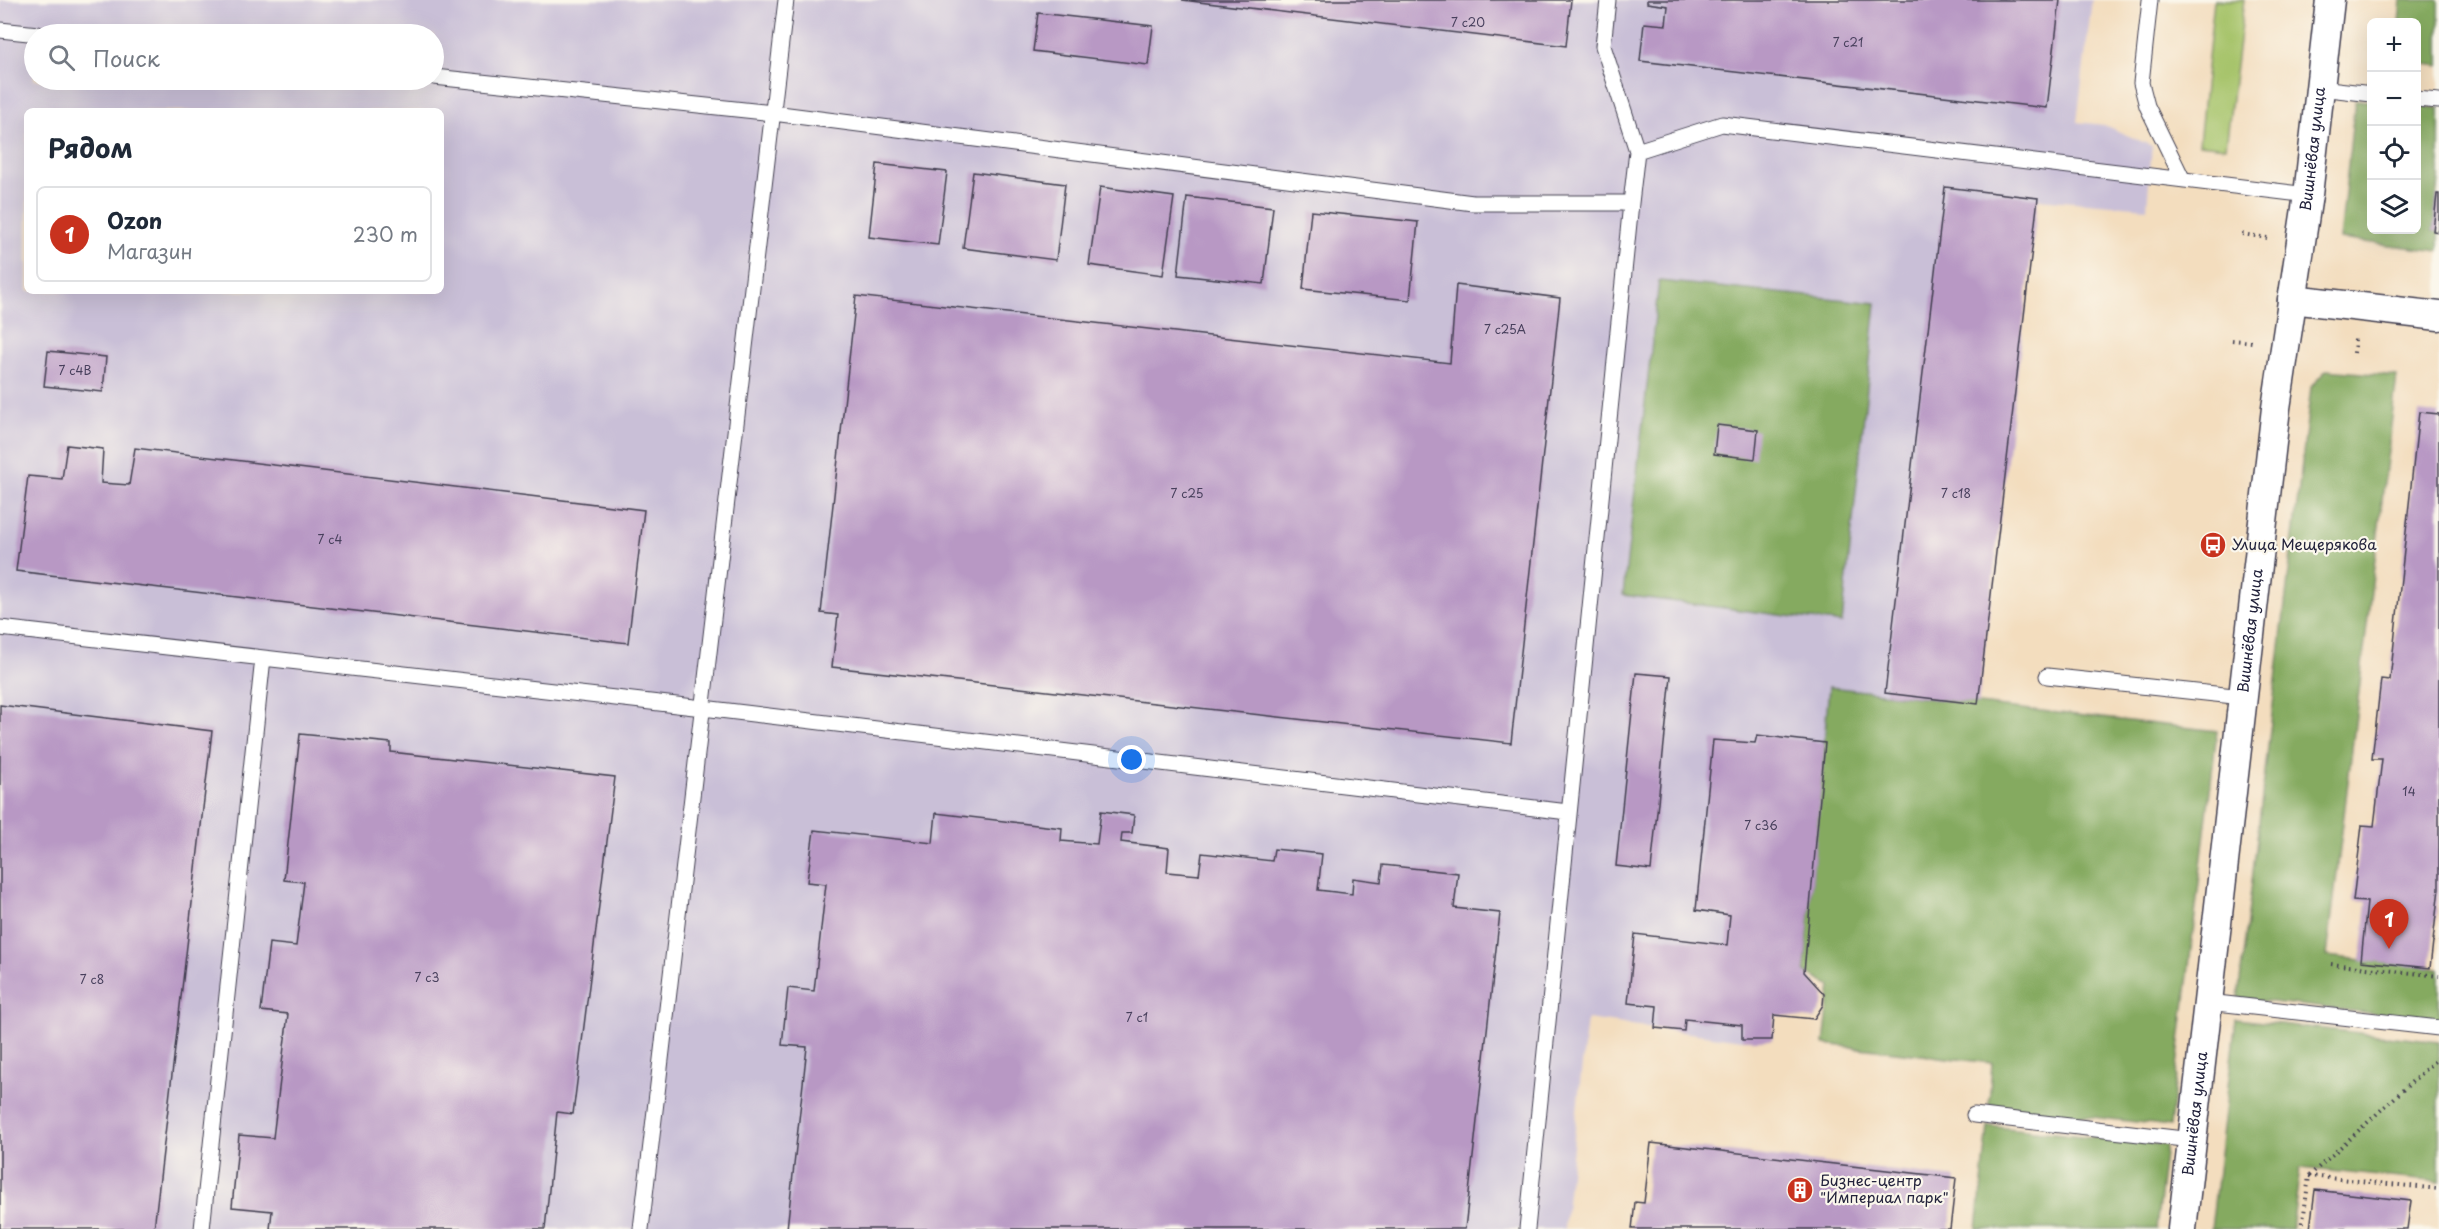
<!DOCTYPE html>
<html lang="ru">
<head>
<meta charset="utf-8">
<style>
  :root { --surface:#fff; --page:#f2f2f3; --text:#1f2937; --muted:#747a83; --line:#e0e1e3; --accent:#c8321e }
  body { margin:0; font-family:"Playpen Sans",sans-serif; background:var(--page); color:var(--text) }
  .controls { position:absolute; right:18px; top:18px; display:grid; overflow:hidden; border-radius:9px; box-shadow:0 6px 24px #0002 }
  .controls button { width:54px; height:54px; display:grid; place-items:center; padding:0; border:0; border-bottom:2px solid var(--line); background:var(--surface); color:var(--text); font:30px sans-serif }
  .you { position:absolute; left:1132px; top:760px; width:21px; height:21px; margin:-15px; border:4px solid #fff; border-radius:50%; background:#1a73e8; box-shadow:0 0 0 9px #1a73e833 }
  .badge { display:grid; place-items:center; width:39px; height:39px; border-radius:50%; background:var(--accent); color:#fff; font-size:20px; font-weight:700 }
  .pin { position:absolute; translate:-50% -50px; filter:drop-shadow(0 2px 3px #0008) }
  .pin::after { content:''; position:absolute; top:32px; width:21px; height:18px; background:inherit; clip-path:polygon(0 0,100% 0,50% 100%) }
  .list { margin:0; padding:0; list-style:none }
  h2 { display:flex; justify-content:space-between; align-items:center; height:78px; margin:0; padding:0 24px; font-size:26px }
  h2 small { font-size:20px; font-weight:400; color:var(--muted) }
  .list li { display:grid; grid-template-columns:39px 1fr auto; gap:18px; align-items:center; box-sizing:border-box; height:96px; margin:0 12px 12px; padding:0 12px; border:2px solid var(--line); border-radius:9px }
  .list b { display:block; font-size:22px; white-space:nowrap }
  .list p { margin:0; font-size:20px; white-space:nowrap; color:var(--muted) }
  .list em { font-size:20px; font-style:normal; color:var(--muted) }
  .icon { flex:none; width:33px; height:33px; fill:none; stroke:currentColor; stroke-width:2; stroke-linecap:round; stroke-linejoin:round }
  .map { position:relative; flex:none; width:2439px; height:1229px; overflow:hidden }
  .search { position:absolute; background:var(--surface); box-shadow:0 6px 24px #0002; left:24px; top:24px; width:420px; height:66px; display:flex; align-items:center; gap:15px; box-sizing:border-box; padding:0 21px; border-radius:33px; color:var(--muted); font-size:22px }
  .panel { position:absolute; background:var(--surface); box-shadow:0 6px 24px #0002; left:24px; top:108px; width:420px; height:186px; border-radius:9px }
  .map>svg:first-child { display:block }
  .industrial { fill:#c9bfd7; fill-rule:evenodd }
  .green { fill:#a7c46c; stroke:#647354; stroke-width:1.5 }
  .forest { fill:#85aa60; stroke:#54664e; stroke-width:1.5 }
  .building { fill:#b898c4 }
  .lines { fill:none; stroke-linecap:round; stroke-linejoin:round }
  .lane-casing { stroke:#413e4f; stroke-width:17 }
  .street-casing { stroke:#413e4f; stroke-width:31 }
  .path { stroke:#413e4f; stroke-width:4; stroke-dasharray:1.5 4.5; stroke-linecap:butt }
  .lane { stroke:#fff; stroke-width:15 }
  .street { stroke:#fff; stroke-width:28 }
  .labels { text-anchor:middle; stroke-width:4.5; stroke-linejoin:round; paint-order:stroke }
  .number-label { font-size:12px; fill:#48405d }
  .street-label { font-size:15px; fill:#22223b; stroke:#fbf7ec }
  .poi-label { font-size:15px; fill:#22223b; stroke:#fbf7ec; text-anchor:start }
</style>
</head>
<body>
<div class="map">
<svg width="2439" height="1229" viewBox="0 0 2439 1229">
  <rect width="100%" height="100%" fill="#fbf7ec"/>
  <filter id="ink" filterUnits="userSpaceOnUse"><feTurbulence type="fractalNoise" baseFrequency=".0167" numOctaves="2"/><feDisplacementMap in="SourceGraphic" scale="12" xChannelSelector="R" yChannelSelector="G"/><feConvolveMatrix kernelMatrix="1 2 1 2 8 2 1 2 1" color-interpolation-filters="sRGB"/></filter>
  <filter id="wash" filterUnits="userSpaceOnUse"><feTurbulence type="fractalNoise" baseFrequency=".008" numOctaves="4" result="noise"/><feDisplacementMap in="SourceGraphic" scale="24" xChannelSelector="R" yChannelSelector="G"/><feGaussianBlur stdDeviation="1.35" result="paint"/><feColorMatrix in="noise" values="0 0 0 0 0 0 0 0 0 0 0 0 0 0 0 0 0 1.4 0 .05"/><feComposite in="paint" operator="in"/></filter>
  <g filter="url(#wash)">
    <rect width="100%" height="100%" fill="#f3ddbe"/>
    <path class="industrial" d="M0 0H2092L2077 122 2104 125 2152 146 2147 208 2038 199 1978 704 1829 688 1804 971 1824 994 1819 1013 1814 1019 1775 1015 1772 1040H1741L1587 1019 1564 1229H0ZM34 34H434V80H34ZM27 111H441V291H27Z"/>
    <path class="green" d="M2214 0H2244L2226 147 2199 144Z"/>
    <path class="forest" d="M2401 0H2439V66L2417 63 2416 22H2399Z
      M2355 100 2371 101 2372 230H2416L2417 106 2439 108V180L2433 231 2439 232V251L2340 239Z
      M1659 281 1876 303 1842 623 1623 595Z
      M2326 370 2397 376 2327 956 2439 969V1021L2238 998 2311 387Z
      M1829 687 2217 731 2170 1126 1989 1105 1992 1063 1824 1044 1831 986 1804 972Z
      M2236 1019 2439 1042V1182L2300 1168 2292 1229H2211Z
      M1988 1126 2166 1145 2156 1229H1977Z"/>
    <g id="blocks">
      <path class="building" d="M1182 0H1571L1566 46Z
        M1647 0H2060L2047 108 1640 61 1644 23 1666 25 1668 6 1647 3Z
        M1038 13 1153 26 1148 65 1033 51Z
        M877 164 947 172 938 245 869 237Z
        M973 172 1065 184 1056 260 963 248Z
        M1100 187 1174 197 1163 275 1089 265Z
        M1945 187 2038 198 1978 704 1885 693Z
        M2437 194H2439V232L2433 231Z
        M1187 197 1273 207 1264 284 1178 275Z
        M1311 211 1418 222 1410 300 1303 289Z
        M1456 285 1560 298 1511 743 832 667 838 615 821 613 856 296 1450 363Z
        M48 351 106 357 103 392 44 386Z
        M2419 412 2439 414V888L2430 968 2361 961 2367 902 2353 901 2362 825 2374 826 2382 759H2372L2381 679 2390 680Z
        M1717 425 1758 430 1755 459 1714 454Z
        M67 445 103 449 101 483 129 485 135 448 644 510 628 643 16 571 28 476 62 479Z
        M1636 673 1671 676 1651 870 1616 866Z
        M0 705 212 731 154 1229H0Z
        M300 734 391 743V752L615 777 573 1114 557 1112 545 1229H270L272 1211 232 1207 239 1135 273 1138 288 1014 261 1011 269 943 296 946 304 882 284 880Z
        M1757 735 1825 743 1804 972 1824 994 1823 1005 1814 1019 1774 1015 1772 1040H1742V1025L1685 1019 1684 1031 1655 1028 1657 1006 1628 1003 1635 934 1727 945 1730 915 1696 910 1713 740 1755 743Z
        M1101 811 1134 815 1132 833H1122L1121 842 1169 848 1167 872 1199 875 1202 853 1272 861 1274 849 1322 854 1318 890 1352 894 1353 878 1381 882 1383 865 1458 873 1454 908 1500 913 1465 1229H787L807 1047 782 1045 788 988 814 991 826 884 807 882 814 830 933 843 936 813 1062 828 1061 841 1097 844Z
        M1651 1143 1956 1178 1950 1229H1632L1635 1202 1644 1203Z
        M2315 1190 2411 1201 2407 1229H2310Z"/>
    </g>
  </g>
  <g filter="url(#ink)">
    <use href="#blocks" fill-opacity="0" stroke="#413e4f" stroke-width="1.5"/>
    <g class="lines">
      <defs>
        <path id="lane" d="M1608 0 1603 46 1637 151
          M2150 0 2141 83 2147 106 2183 180
          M0 30 38 34
          M434 77 773 113 1473 203H1631L1527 1229
          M2320 88 2372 94
          M2416 99 2439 101
          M1631 203 1637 151 1722 124 2308 195
          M0 628 703 708 1568 812
          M2047 676 2243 697
          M2208 1002 2439 1028
          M1974 1115 2192 1140
          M202 1229 263 658
          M641 1229 786 0"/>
        <g id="street">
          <path d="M2292 299 2439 316"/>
          <path id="s1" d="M2182 1229 2276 408 2308 195 2330 0"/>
        </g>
      </defs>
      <use href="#lane" class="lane-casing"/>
      <use href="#street" class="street-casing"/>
      <path class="path" d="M2242 234 2268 238
        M2232 340 2252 342
        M2354 353 2355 339
        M2433 940 2439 941
        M2331 964 2439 976
        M2309 1176 2439 1189
        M2302 1229 2309 1176 2439 1057"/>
      <use href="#lane" class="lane"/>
      <use href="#street" class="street"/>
    </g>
  </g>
  <defs>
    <symbol id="bus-disc" viewBox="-11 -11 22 22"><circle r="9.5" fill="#c8321e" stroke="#fbf7ec"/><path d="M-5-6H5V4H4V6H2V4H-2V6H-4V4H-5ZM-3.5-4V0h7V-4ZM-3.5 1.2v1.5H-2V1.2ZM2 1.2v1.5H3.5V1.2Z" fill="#fff"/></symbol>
    <symbol id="building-disc" viewBox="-11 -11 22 22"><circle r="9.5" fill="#c8321e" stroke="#fbf7ec"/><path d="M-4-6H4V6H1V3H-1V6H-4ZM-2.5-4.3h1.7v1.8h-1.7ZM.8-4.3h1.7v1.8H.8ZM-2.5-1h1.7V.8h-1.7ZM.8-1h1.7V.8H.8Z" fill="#fff"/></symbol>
  </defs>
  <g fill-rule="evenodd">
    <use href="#bus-disc" x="2198" y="530" width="30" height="30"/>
    <use href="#building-disc" x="1785" y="1175" width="30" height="30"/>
  </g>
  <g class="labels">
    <g class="number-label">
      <text x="1468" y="27">7 с20</text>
      <text x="1848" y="47">7 с21</text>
      <text x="1505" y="334">7 с25А</text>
      <text x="75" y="375">7 с4В</text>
      <text x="1187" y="498">7 с25</text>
      <text x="1956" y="498">7 с18</text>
      <text x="330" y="544">7 с4</text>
      <text x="2409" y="796">14</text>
      <text x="1761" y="830">7 с36</text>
      <text x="427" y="982">7 с3</text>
      <text x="92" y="984">7 с8</text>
      <text x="1137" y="1022">7 с1</text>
    </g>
    <g class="street-label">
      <text dy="5" stroke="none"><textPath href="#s1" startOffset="1088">Вишнёвая улица</textPath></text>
      <text dy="5" stroke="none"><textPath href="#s1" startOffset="602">Вишнёвая улица</textPath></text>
      <text dy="5" stroke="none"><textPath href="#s1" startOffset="116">Вишнёвая улица</textPath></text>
    </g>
    <g class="poi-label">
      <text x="2232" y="550">Улица Мещерякова</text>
      <text x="1820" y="1186">Бизнес-центр<tspan x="1820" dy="17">"Империал парк"</tspan></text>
    </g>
  </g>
</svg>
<div class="controls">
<button>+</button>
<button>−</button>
<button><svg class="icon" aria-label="locate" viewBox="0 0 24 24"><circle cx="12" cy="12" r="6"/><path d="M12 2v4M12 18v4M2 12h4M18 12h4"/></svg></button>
<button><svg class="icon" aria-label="layers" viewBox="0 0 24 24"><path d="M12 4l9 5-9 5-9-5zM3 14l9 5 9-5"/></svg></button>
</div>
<div class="you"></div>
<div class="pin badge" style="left:2389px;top:949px">1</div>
<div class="search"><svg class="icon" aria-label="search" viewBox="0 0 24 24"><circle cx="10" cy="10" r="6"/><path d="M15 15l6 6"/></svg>Поиск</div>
<section class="panel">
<h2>Рядом<small></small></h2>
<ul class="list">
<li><span class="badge">1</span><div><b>Ozon</b><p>Магазин</p></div><em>230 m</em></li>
</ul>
</section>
</div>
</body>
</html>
